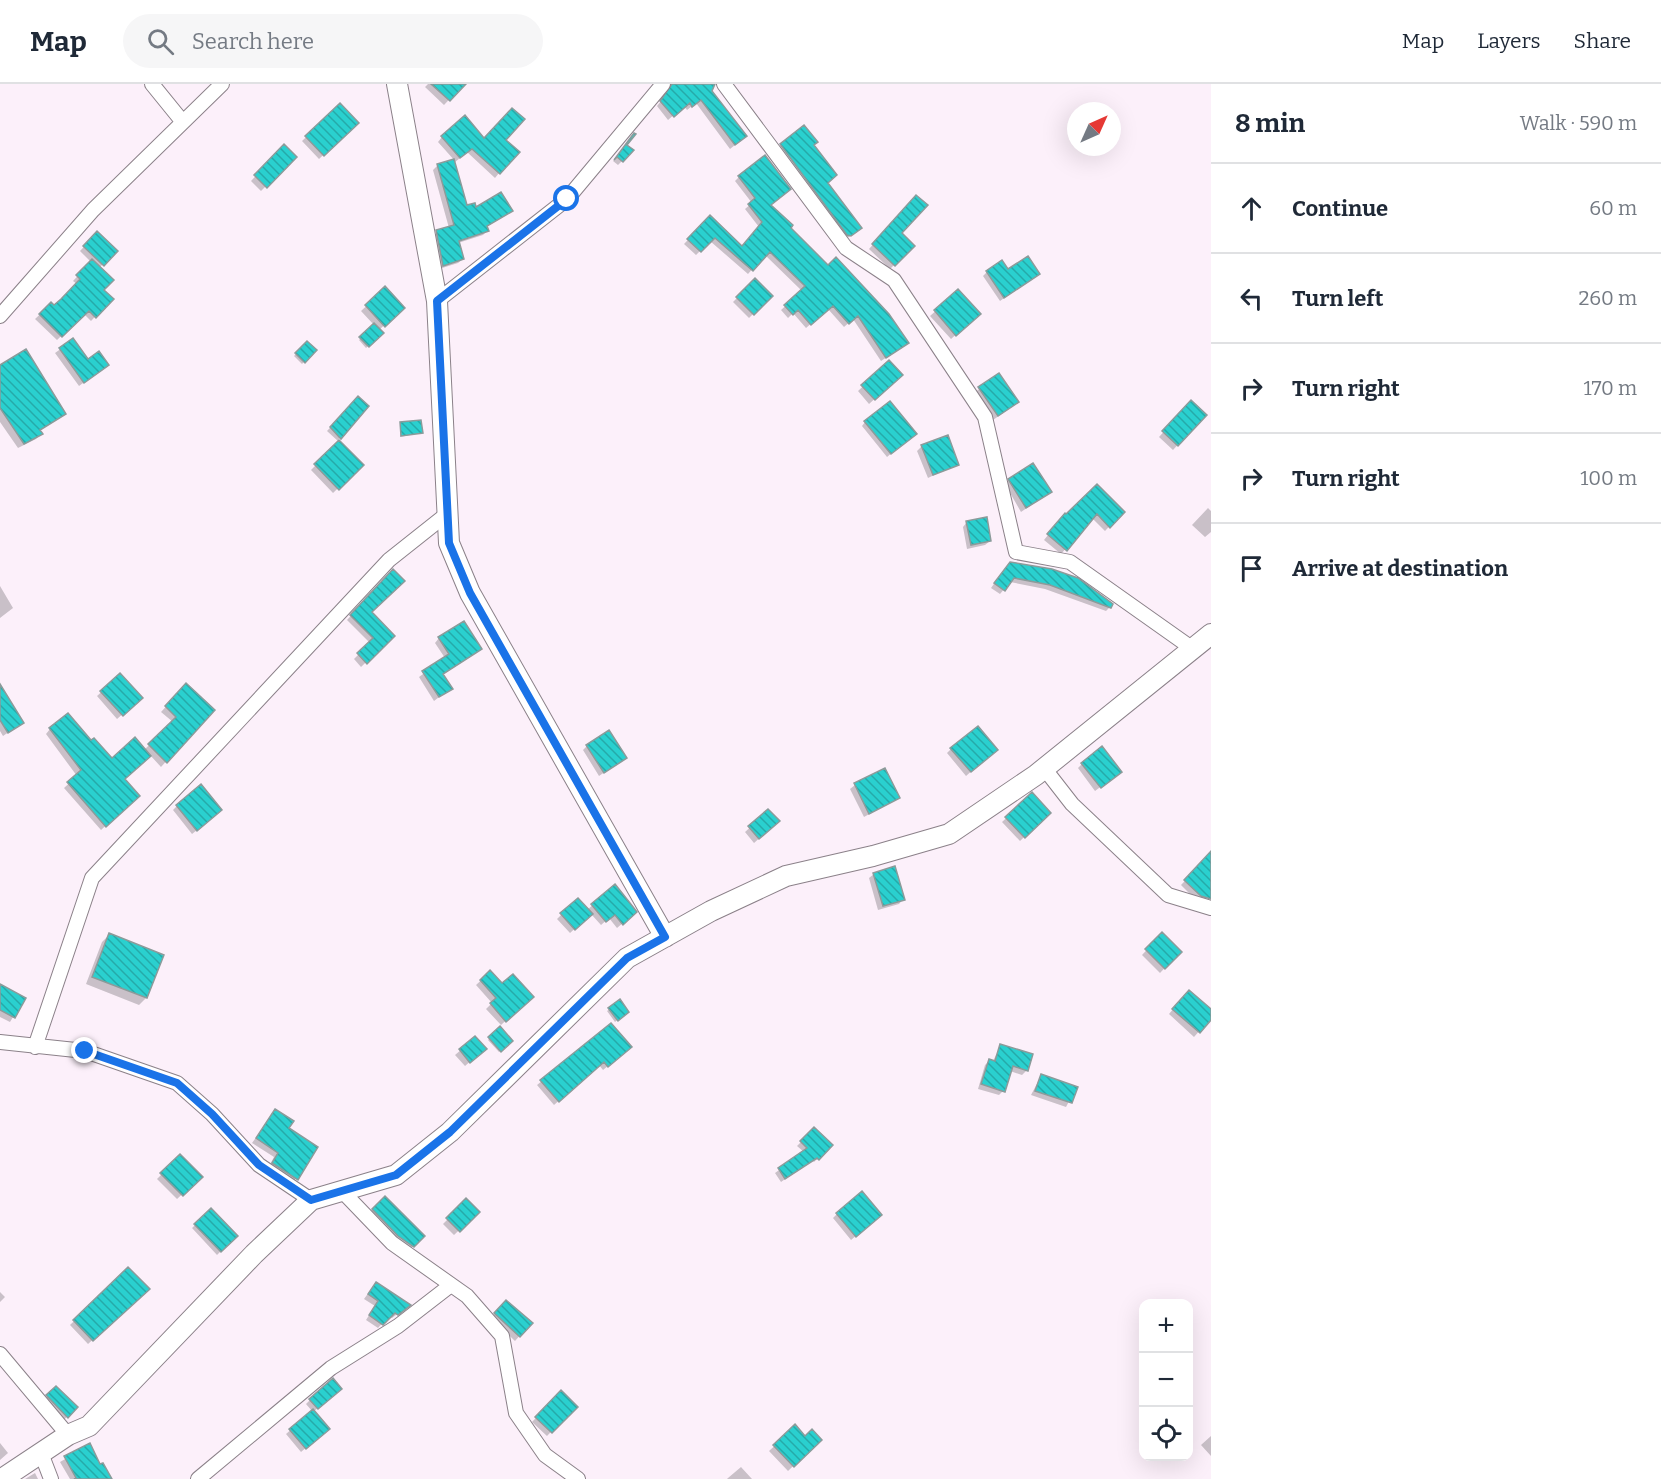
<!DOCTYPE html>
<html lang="en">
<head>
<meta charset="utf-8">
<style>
  :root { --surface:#fff; --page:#f6f6f7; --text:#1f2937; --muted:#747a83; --line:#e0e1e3 }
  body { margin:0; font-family:Bitter,serif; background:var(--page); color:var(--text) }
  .controls { position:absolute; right:18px; bottom:18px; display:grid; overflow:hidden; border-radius:12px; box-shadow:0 6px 24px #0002 }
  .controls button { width:54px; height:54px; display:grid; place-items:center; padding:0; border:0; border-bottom:2px solid var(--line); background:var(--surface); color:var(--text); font:30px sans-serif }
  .compass { position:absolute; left:1067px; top:18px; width:54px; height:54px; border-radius:50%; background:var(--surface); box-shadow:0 6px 24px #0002; rotate:45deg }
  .stop { position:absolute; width:18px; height:18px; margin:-14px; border:4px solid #1a73e8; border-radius:50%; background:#fff }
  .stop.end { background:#1a73e8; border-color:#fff; box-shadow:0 2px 6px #0008 }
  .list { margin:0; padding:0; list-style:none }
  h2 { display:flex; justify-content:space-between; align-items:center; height:78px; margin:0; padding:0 24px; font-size:26px }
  h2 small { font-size:20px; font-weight:400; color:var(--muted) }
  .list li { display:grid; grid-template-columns:39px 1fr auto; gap:18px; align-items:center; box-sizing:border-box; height:90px; padding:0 24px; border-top:2px solid var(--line) }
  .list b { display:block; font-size:22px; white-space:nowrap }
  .list em { font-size:20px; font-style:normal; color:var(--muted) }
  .icon { flex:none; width:33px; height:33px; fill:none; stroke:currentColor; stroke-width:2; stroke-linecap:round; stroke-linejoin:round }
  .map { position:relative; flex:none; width:1211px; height:1395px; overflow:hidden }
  header { display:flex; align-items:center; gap:36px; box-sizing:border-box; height:84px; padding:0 30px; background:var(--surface); border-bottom:2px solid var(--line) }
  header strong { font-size:28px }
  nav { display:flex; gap:33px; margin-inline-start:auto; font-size:21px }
  .search { width:420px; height:54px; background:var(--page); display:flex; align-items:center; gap:15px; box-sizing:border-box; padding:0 21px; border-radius:33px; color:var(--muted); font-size:22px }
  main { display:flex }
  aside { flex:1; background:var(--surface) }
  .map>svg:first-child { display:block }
  .shadow { fill:#0003 }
  .building { fill:url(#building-back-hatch); stroke:#8b9b9a; stroke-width:1.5 }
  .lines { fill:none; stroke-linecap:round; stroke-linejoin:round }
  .street-casing { stroke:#8b8189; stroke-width:16 }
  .secondary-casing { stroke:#8b8189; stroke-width:22 }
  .street { stroke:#fff; stroke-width:14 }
  .secondary { stroke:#fff; stroke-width:20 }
  .route { stroke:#1a73e8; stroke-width:8 }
</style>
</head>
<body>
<header>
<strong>Map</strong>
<div class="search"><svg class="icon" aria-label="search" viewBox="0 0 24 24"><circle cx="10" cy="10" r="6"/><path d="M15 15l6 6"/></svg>Search here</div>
<nav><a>Map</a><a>Layers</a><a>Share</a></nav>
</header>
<main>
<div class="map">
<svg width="1211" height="1395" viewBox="0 0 1211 1395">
  <defs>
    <pattern id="building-back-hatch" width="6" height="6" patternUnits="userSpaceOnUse" patternTransform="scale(1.5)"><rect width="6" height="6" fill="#2ad0cf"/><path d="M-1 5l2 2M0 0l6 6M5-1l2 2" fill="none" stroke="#25aaa9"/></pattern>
  </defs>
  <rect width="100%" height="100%" fill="#fcf0fa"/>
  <path class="shadow" d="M428 0H464L444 21 425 3Z
    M669 0H706L740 57 730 65 696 19 687 26 684 22 668 36 657 22 666 11Z
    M340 21 357 39 319 75 302 57Z
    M442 53 504 56 499 89 495 94 467 68 454 79 466 123 506 131 486 143 487 147 483 151 458 159 463 175 458 179 439 185 432 152 449 144 433 86 438 81 455 77 438 58Z
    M625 61 622 77 618 81 613 77Z
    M781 61 812 62 826 99 856 148 846 155 776 65Z
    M284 62 295 73 261 107 251 97Z
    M739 93 769 121 902 263 881 277 853 235 844 243 828 225 806 244 793 229 788 234 781 226 802 207 765 171 748 190 710 157 696 171 684 160 710 133 742 163 759 143 745 125 752 119 735 97Z
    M916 113 900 149 913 162 890 185 869 165Z
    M97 149 116 167 99 184 102 206 112 215 91 237 84 230 57 256 35 235 51 220 54 223 77 200 73 197 91 178 80 167Z
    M1008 187 1038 190 1000 217 983 192 987 188Z
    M755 196 771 212 749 234 733 218Z
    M385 205 403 224 379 246 382 249 366 264 359 256 374 241 361 227Z
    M958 207 979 230 951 255 930 232Z
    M73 256 88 277 102 285 79 302 55 269Z
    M307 259 315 266 302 280 294 272Z
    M889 278 901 291 869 320 858 307Z
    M0 283 64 330 39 347 41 349 36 355 18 364 0 338Z
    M998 291 1013 322 993 336 974 309Z
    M358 314 367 322 338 356 362 381 333 409 311 386 339 358 327 347Z
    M1191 318 1205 331 1173 366 1159 353Z
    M865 338 911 353 887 373 862 342Z
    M401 340 421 349 400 353Z
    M922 362 957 380 928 394 917 367Z
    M1009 396 1050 408 1021 428 1005 400Z
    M1097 402 1123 428 1105 447 1092 434 1061 470 1044 456 1061 435Z
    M1208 424 1211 427V448L1205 453 1192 441Z
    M967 438 990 457 985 461 967 465 963 443Z
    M1006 483 1110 523 1106 527 1045 505 1010 498 1000 510 991 504Z
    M393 487 370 528 393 552 361 583 354 575 370 559 347 536Z
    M0 502 13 524 0 534Z
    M439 554 476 569 442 591 451 604 434 617 419 593 445 574 435 559Z
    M120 591 141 614 117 635 97 612Z
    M186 601 213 626 161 683 150 671 123 695 138 712 101 746 64 704 77 692 46 650 50 645 90 659 112 676 144 666 173 638 161 628Z
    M0 610 22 639 3 652 0 647Z
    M587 662 625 674 599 692 583 666Z
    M951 665 991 670 966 692 947 669Z
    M1082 680 1115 692 1095 707 1078 684Z
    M855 701 898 714 864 733 850 705Z
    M1032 710 1049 729 1020 757 1002 738Z
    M177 722 216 731 192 750 173 726Z
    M768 727 773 742 754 759 745 748Z
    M1207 774 1211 810 1203 818 1196 816 1181 801Z
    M874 790 903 815 899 820 878 826 869 794Z
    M615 802 631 832 617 844 609 834 601 841 591 830 570 849 557 835 562 830 587 826Z
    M1162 850 1180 868 1160 889 1142 871Z
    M109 851 162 872 146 914 139 921 86 900 102 858Z
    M490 888 502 901 532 913 501 941 486 925 492 919 476 901Z
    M0 901 24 915 10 938 0 933Z
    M1184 912 1211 934 1194 953 1169 930Z
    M619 918 627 928 615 938 607 927Z
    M611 941 626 967 603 986 599 981 554 1021 537 1001Z
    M500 944 511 957 499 968 488 956Z
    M475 954 480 969 465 982 455 971Z
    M1001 961 1027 986 1022 991 1010 987 1003 1007 999 1011 978 1005 985 981 990 976 993 977Z
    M1041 992 1076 1004 1066 1023 1031 1011Z
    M275 1027 287 1045 316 1063 292 1100 268 1084 274 1073 252 1059Z
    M814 1045 831 1061 814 1078 812 1076 781 1098 775 1089 804 1068 797 1062Z
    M180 1072 201 1093 177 1115 157 1095Z
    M385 1114 423 1152 408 1167 368 1130Z
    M466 1117 478 1128 454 1151 443 1140Z
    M211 1126 236 1152 217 1171 192 1144Z
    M837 1130 876 1135 851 1156 833 1134Z
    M128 1185 148 1205 88 1260 70 1241Z
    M372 1204 404 1225 392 1234 389 1232 378 1244 366 1236 375 1222 364 1215Z
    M0 1208 5 1213 0 1218Z
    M506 1218 531 1239 515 1257 491 1234Z
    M56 1304 76 1323 63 1337 43 1317Z
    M561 1308 575 1323 547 1352 532 1338Z
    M336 1309 313 1328 323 1349 301 1368 286 1350 312 1327 306 1320 310 1316Z
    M795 1343 805 1354 820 1356 788 1387 769 1367Z
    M1211 1352V1372L1201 1361Z
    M0 1359 8 1369 0 1376Z
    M89 1361 110 1395H70L60 1378Z
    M741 1383 752 1395H727L728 1394Z
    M35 1389 38 1395H25Z"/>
  <path class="building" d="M431 0H466L450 17Z
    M672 0H715L712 7 747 52 735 61 701 16 692 23 690 19 674 33 660 17Z
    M340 19 359 39 324 72 305 52Z
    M512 24 525 35 506 56 520 68 500 90 472 65 460 74 441 52 465 31 484 54Z
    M804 41 818 58 814 61 837 91 828 99 862 144 851 152 847 151 780 60Z
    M634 49 636 50 627 61 634 66 623 78 617 73 614 76Z
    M284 60 297 73 267 104 254 91Z
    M765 71 791 105 771 121 793 141 791 144 828 181 836 173 889 230 909 259 886 274 858 232 849 240 833 222 811 241 798 226 793 231 784 221 805 202 770 168 753 187 715 154 701 168 687 155 710 131 742 162 762 138 748 120 755 114 738 92Z
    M454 75 467 121 475 119 476 123 501 108 513 127 487 142 489 147 459 157 464 175 443 182 436 146 454 141 437 80Z
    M916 111 928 121 902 149 915 162 895 182 872 160Z
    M97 147 118 167 104 182 83 162Z
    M1028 172 1040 190 1004 214 986 187 1002 176 1008 185Z
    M92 175 114 196 104 206 114 215 96 234 89 227 62 253 39 230 51 218 54 221 61 215 80 195 76 191Z
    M755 194 773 212 754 231 736 213Z
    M385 202 405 224 385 243 365 221Z
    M958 205 981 230 956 252 934 226Z
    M374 239 384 249 369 263 359 253Z
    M73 254 88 275 99 267 109 281 84 299 59 264Z
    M307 257 317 266 305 279 295 269Z
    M26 265 66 330 40 346 43 350 24 360 0 324V281Z
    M889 276 903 291 875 316 861 301Z
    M999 289 1019 318 998 332 978 303Z
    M358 312 369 322 341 355 330 343Z
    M1191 316 1207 331 1178 362 1162 347Z
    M890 317 917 350 891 370 864 337Z
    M421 336 423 349 401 352 400 338Z
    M948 351 959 381 933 391 921 361Z
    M339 356 364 381 339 406 314 380Z
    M1033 379 1052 408 1026 424 1008 395Z
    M1097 400 1125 428 1110 444 1097 430 1067 467 1047 450 1065 429 1066 430Z
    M987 433 991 457 971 461 966 437Z
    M1010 478 1052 485 1078 494 1113 520 1111 524 1050 501 1014 494 1005 507 994 499Z
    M393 485 405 497 372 528 395 552 367 580 357 569 373 554 350 531Z
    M464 537 482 565 443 590 453 605 439 613 422 587 449 570 438 553Z
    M120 589 143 614 123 632 100 607Z
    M186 599 215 626 167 679 148 660 176 633 165 622Z
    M0 600 24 639 8 649 0 636Z
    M68 629 91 656 94 654 112 674 135 653 151 672 125 695 140 712 106 743 67 698 81 686 49 644Z
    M978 642 998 666 971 688 950 664Z
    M609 646 627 674 604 689 586 661Z
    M1102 662 1122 688 1101 704 1081 679Z
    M885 684 900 714 869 730 854 699Z
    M201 700 222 726 197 747 176 721Z
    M1032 708 1051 729 1025 754 1005 733Z
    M768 725 780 737 759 755 748 742Z
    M1211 767V815L1201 812 1184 796Z
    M895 782 905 816 883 822 873 789Z
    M615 800 637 828 623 841 615 831 606 838 591 820Z
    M578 814 593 830 575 846 560 829Z
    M1162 848 1182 868 1165 885 1145 865Z
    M109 849 164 871 147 914 92 893Z
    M490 886 502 899 513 890 534 913 506 938 490 919 496 914 480 896Z
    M0 900 26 914 15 934 0 926Z
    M1189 906 1211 925V936L1200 949 1172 925Z
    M620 915 629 928 618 937 608 924Z
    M611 939 632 963 608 983 604 978 559 1018 540 996Z
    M500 942 513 957 501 968 488 953Z
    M475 952 487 965 470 979 459 965Z
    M1000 960 1033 970 1028 987 1013 982 1005 1008 981 1000 989 975 995 977Z
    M1041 990 1078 1003 1072 1019 1035 1007Z
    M275 1025 294 1037 289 1044 318 1063 298 1096 272 1079 278 1069 256 1054Z
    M814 1043 833 1061 819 1076 817 1074 785 1095 778 1084 807 1064 800 1057Z
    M180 1070 203 1093 183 1112 160 1089Z
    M862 1107 882 1131 856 1153 836 1129Z
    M385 1112 425 1152 414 1163 398 1152 372 1125Z
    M466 1114 480 1128 460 1148 446 1134Z
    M211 1124 238 1152 221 1168 194 1140Z
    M128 1183 150 1205 93 1257 73 1236Z
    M376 1198 411 1221 398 1231 395 1229 383 1241 369 1231 378 1217 368 1210Z
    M506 1216 533 1239 520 1253 494 1229Z
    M333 1294 342 1305 318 1325 309 1315Z
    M56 1302 78 1323 68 1334 46 1311Z
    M561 1306 578 1323 552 1349 535 1333Z
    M313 1325 330 1345 306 1365 289 1345Z
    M795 1340 805 1352 812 1345 822 1356 794 1383 773 1361Z
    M90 1359 100 1380 103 1379 112 1395H74L76 1394 64 1372Z"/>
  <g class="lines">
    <defs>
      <path id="street" d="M152 0 182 37
        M724 0 846 164 894 196 985 333 1016 468 1070 478 1193 565
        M437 217 567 115 663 0
        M0 232 93 126 222 0
        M1044 684 1072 720 1168 811 1211 824
        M0 958 85 967 177 999 212 1030 259 1081 311 1116
        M35 963 92 794 389 476 447 430
        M342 1107 392 1159 467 1212 502 1252 516 1329 545 1371 578 1395
        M0 1270 68 1351
        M41 1369 51 1395
        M198 1395 331 1284 398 1242 451 1201"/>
      <path id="secondary" d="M397 0 437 217 449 459 470 509 665 853
        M2 1395 68 1351 89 1342 254 1170 311 1116 396 1091 450 1048 627 874 711 827 786 792 873 772 949 750 1036 691 1211 550"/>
    </defs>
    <use href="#street" class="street-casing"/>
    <use href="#secondary" class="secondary-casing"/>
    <use href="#street" class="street"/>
    <use href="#secondary" class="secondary"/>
  </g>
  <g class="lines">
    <path class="route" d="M85 967 177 999 212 1030 259 1081 311 1116 396 1091 450 1048 627 874 665 853 470 509 449 459 437 217 567 115"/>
  </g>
</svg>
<div class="controls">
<button>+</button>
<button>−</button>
<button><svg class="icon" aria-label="locate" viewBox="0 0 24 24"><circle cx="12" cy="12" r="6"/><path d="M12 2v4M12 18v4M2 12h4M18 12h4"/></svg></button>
</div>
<svg class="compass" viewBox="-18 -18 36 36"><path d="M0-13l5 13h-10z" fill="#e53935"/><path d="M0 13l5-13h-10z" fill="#747a83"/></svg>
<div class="stop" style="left:567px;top:115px"></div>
<div class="stop end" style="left:85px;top:967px"></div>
</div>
<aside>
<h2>8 min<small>Walk · 590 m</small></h2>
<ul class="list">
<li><svg class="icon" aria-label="ahead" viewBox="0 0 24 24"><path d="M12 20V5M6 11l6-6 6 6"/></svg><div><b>Continue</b></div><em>60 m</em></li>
<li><svg class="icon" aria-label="left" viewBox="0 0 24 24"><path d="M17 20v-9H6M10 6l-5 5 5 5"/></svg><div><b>Turn left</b></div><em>260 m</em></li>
<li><svg class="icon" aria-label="right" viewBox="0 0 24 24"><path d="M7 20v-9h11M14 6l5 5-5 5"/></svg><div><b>Turn right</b></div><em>170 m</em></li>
<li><svg class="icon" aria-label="right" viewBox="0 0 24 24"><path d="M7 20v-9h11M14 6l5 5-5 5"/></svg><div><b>Turn right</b></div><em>100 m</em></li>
<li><svg class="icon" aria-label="arrive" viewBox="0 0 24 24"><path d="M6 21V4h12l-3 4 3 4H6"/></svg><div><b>Arrive at destination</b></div></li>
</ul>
</aside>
</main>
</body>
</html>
